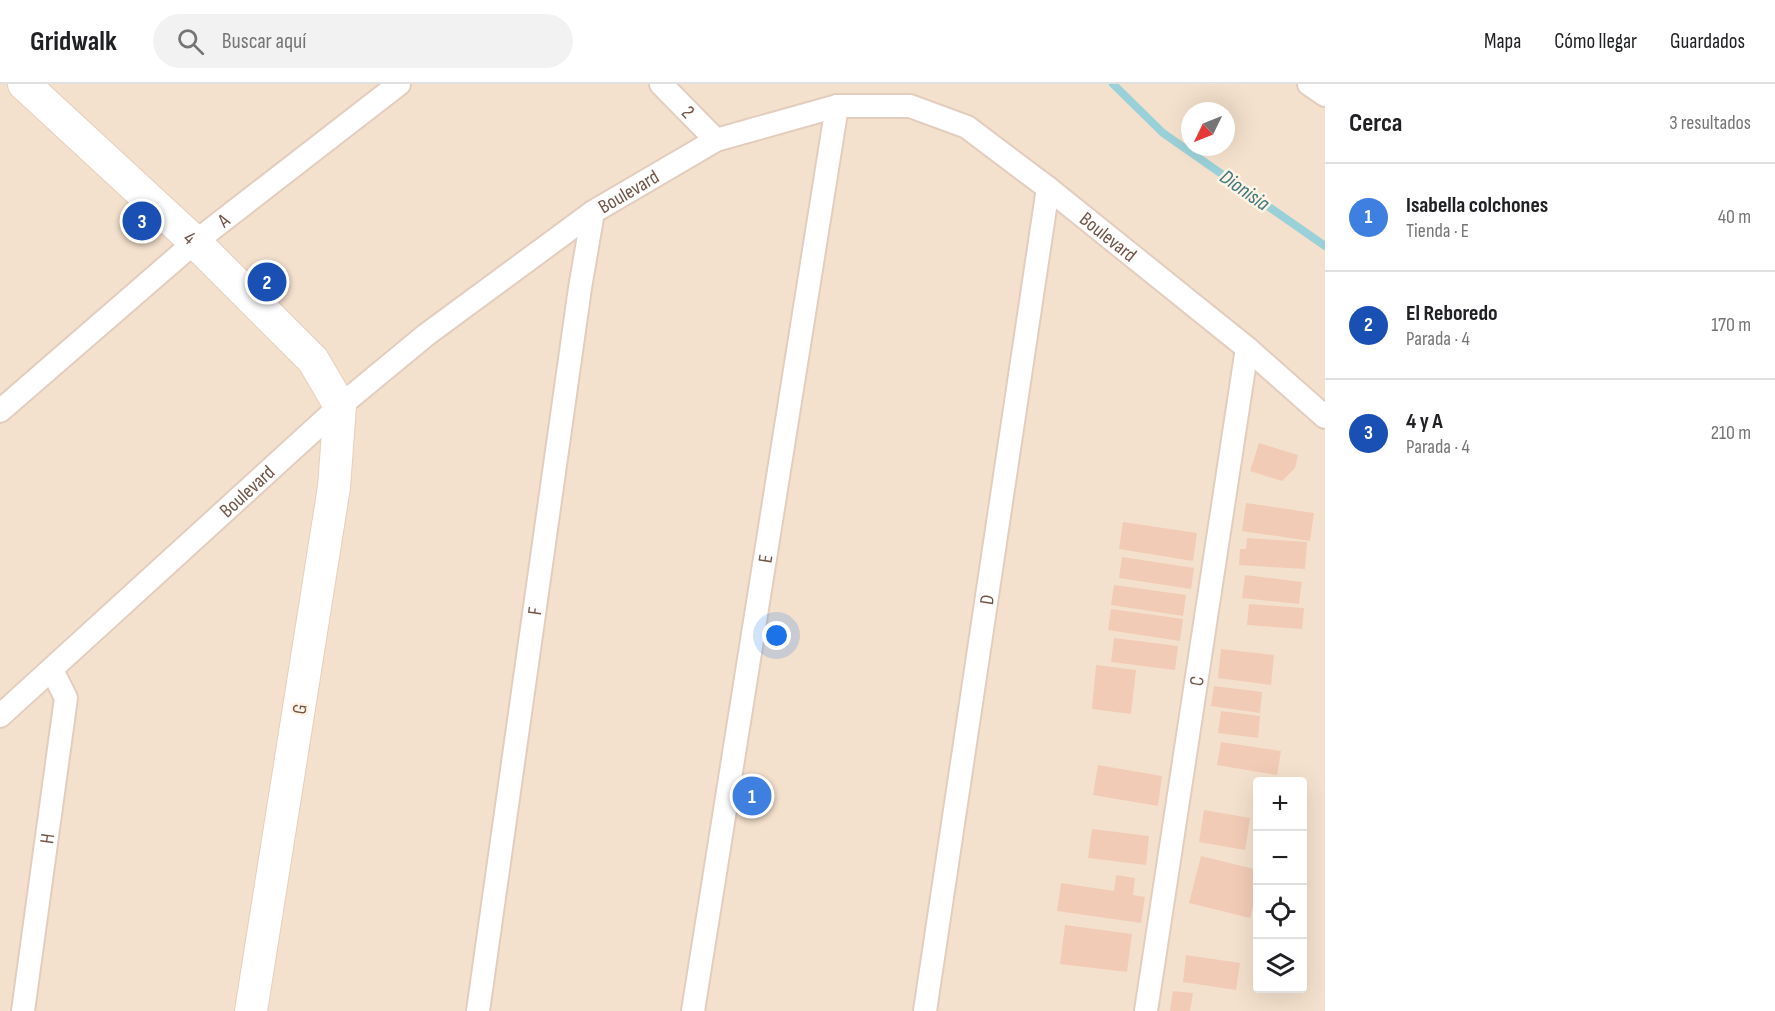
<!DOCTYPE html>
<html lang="es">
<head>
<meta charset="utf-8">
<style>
  :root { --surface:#fff; --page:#f2f2f2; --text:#202124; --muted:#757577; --line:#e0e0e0; --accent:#e96041 }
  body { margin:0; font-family:"Sofia Sans Condensed",sans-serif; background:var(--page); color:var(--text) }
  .controls { position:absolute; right:18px; bottom:18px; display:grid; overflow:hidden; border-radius:6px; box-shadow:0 6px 24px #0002 }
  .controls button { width:54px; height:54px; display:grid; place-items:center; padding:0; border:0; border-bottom:2px solid var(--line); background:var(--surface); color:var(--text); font:30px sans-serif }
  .compass { position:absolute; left:1181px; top:18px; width:54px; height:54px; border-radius:50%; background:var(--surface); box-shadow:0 6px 24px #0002; rotate:227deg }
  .you { position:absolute; left:777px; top:552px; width:21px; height:21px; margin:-15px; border:4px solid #fff; border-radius:50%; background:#1a73e8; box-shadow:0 0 0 9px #1a73e833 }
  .badge { display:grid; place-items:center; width:39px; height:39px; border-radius:50%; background:var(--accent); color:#fff; font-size:20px; font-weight:700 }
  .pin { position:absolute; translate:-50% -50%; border:3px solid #fff; box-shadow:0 2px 6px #0006 }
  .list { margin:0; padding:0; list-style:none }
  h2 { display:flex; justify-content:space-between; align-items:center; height:78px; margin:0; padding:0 24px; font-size:26px }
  h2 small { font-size:20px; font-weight:400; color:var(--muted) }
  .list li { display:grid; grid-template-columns:39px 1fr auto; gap:18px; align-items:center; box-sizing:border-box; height:108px; padding:0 24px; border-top:2px solid var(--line) }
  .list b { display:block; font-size:22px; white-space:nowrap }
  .list p { margin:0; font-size:20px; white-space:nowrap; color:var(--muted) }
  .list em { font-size:20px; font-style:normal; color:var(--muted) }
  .icon { flex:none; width:33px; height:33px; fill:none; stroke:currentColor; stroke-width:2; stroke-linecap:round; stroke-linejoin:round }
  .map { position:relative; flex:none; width:1325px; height:927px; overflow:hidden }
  header { display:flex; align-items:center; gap:36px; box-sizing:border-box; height:84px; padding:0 30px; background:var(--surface); border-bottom:2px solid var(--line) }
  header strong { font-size:28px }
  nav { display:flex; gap:33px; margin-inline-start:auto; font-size:21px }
  .search { width:420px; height:54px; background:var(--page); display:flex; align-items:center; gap:15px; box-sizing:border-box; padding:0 21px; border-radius:33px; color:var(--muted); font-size:22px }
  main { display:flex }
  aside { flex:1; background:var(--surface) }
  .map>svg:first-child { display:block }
  .residential { fill:#f4e1cd; fill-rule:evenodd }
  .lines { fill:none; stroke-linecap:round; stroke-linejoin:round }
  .stream { stroke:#9ad0d7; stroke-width:8 }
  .building { fill:#f2cbb6 }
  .street-casing { stroke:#e2cdbe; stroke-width:26 }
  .secondary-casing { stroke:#e7cebb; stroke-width:34 }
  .street { stroke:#fff; stroke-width:22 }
  .secondary { stroke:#fff; stroke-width:32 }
  .labels { text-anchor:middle; stroke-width:5; stroke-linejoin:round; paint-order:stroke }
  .street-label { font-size:20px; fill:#725447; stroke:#fff4e5 }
  .water-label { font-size:21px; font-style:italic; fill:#3e777f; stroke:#fff4e5 }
</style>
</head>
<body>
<header>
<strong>Gridwalk</strong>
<div class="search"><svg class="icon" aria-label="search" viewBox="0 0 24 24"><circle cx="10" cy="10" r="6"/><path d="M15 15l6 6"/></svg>Buscar aquí</div>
<nav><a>Mapa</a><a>Cómo llegar</a><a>Guardados</a></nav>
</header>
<main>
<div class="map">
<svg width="1325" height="927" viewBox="0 0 1325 927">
  <rect width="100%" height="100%" fill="#fcf0de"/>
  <path class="residential" d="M0 0H1325V927H0ZM1190 27H1226V63H1190ZM1258 698H1302V904H1258Z"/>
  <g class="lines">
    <path class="stream" d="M1113 0 1163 49 1325 162"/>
  </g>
  <path class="building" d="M1259 359 1298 371 1295 384 1282 397 1250 387Z
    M1246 419 1314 429 1310 457 1242 447Z
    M1123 438 1197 449 1193 477 1119 465Z
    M1247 454 1307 458 1305 485 1239 481 1240 465H1246Z
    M1122 473 1194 484 1191 505 1119 494Z
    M1245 491 1302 498 1299 520 1242 514Z
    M1114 501 1186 511 1183 532 1111 521Z
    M1249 520 1304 524 1302 545 1247 541Z
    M1111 525 1183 535 1180 557 1108 546Z
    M1114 554 1178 562 1175 586 1111 578Z
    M1221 565 1274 571 1271 601 1218 594Z
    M1096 581 1136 586 1131 630 1092 625Z
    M1214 602 1262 608 1260 629 1211 622Z
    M1221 627 1260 632 1258 654 1218 649Z
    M1221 658 1281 667 1277 691 1217 681Z
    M1098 681 1162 692 1158 722 1093 711Z
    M1204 726 1250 734 1245 766 1199 758Z
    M1092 745 1149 752 1146 781 1088 774Z
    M1201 772 1258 786V803L1250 834 1189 819Z
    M1116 791 1135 794 1133 811 1145 813 1141 839 1057 827 1061 799 1114 807Z
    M1065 841 1132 850 1127 888 1060 880Z
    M1186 871 1240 879 1236 906 1183 898Z
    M1173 907 1193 909 1190 927H1170Z"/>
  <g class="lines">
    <defs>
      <g id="street">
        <path id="s1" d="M661 0 716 56"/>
        <path d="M1309 0 1325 11"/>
        <path id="s2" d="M0 327 195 158 399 0"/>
        <path id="s3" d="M0 632 340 322 426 251 593 128 716 56 837 22H910L967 43 1048 104 1247 264 1325 333"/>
        <path id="s4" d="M23 927 66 614 52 586"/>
        <path id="s5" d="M478 927 580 204 593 128"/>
        <path id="s6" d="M693 927 837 22"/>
        <path id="s7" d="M925 927 1048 104"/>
        <path id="s8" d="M1146 927 1247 264"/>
      </g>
      <g id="secondary">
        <path id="s9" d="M24 0 195 158 313 276 340 322 334 403 251 927"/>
      </g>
    </defs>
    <use href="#street" class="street-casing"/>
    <use href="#secondary" class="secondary-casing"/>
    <use href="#street" class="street"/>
    <use href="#secondary" class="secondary"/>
  </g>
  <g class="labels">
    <g class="street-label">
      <text dy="7" stroke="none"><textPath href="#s1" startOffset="39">2</textPath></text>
      <text dy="7" stroke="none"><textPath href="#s3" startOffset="820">Boulevard</textPath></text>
      <text dy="7" stroke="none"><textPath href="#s2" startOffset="294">A</textPath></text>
      <text dy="7" stroke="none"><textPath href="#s3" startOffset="1360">Boulevard</textPath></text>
      <text dy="7" stroke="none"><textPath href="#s9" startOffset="226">4</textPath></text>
      <text dy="7" stroke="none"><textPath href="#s3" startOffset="334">Boulevard</textPath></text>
      <text dy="7" stroke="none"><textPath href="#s6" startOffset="458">E</textPath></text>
      <text dy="7" stroke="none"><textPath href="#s7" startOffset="416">D</textPath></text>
      <text dy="7" stroke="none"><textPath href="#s5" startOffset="404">F</textPath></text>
      <text dy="7" stroke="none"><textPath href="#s8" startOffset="334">C</textPath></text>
      <text transform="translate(299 625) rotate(-81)" y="7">G</text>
      <text dy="7" stroke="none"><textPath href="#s4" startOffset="174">H</textPath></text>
    </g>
    <g class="water-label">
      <text transform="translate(1245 106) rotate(35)" y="7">Dionisia</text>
    </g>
  </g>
</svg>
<div class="controls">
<button>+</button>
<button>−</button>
<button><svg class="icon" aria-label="locate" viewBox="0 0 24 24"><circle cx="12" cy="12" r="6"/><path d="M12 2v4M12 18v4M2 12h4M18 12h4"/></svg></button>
<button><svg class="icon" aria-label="layers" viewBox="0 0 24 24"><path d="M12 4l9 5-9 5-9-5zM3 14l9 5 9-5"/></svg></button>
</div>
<svg class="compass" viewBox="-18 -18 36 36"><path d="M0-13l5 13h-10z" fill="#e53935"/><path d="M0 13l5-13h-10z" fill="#757577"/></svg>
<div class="you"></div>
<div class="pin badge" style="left:752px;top:712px;background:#3f7fe0">1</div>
<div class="pin badge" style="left:267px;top:198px;background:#1a4fb4">2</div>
<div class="pin badge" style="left:142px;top:137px;background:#1a4fb4">3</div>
</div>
<aside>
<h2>Cerca<small>3 resultados</small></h2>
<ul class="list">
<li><span class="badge" style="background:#3f7fe0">1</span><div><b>Isabella colchones</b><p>Tienda · E</p></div><em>40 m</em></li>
<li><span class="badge" style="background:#1a4fb4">2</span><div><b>El Reboredo</b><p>Parada · 4</p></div><em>170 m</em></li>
<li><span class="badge" style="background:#1a4fb4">3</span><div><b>4 y A</b><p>Parada · 4</p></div><em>210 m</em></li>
</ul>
</aside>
</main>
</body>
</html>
